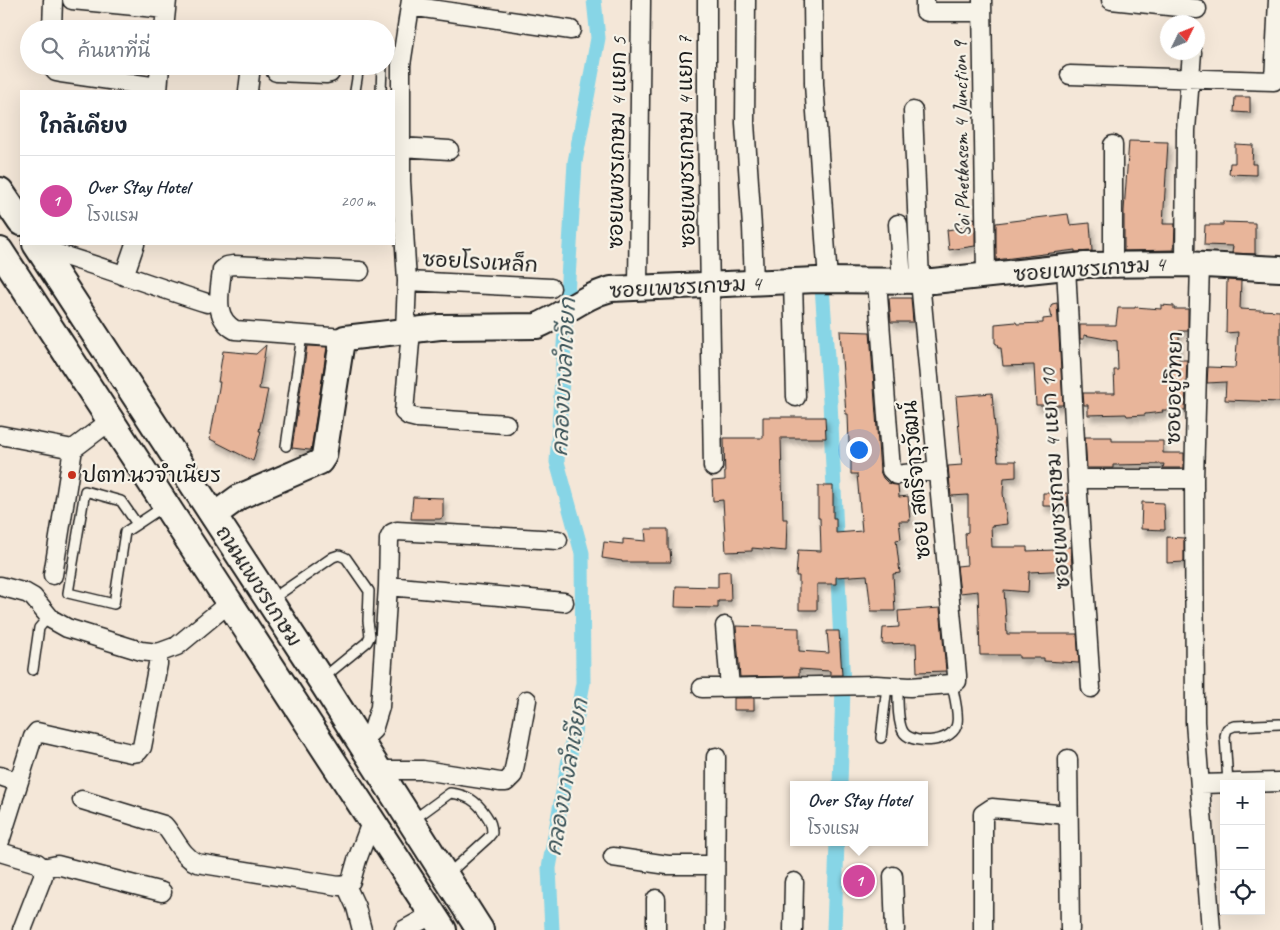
<!DOCTYPE html>
<html lang="th">
<head>
<meta charset="utf-8">
<style>
  :root { --surface:#fff; --page:#f2f2f3; --text:#1f2937; --muted:#747a83; --line:#e0e1e3; --accent:#0b8043 }
  body { margin:0; font-family:Caveat,"Playpen Sans Thai",sans-serif; background:var(--page); color:var(--text) }
  .controls { position:absolute; right:15px; bottom:15px; display:grid; overflow:hidden; border-radius:0px; box-shadow:0 5px 20px #0002 }
  .controls button { width:45px; height:45px; display:grid; place-items:center; padding:0; border:0; border-bottom:1px solid var(--line); background:var(--surface); color:var(--text); font:25px sans-serif }
  .compass { position:absolute; left:1160px; top:15px; width:45px; height:45px; border-radius:50%; background:var(--surface); box-shadow:0 5px 20px #0002; rotate:47deg }
  .you { position:absolute; left:858px; top:449px; width:18px; height:18px; margin:-12px; border:4px solid #fff; border-radius:50%; background:#1a73e8; box-shadow:0 0 0 8px #1a73e833 }
  .badge { display:grid; place-items:center; width:32px; height:32px; border-radius:50%; background:var(--accent); color:#fff; font-size:16px; font-weight:700 }
  .pin { position:absolute; translate:-50% -50%; border:2px solid #fff; box-shadow:0 1px 5px #0006 }
  .popup { position:absolute; left:790px; top:781px; width:138px; height:65px; box-sizing:border-box; display:grid; place-content:center; border-radius:0px; background:var(--surface); filter:drop-shadow(0 1px 4px #0005); font-size:16px; white-space:nowrap; color:var(--muted) }
  .popup b { font-size:19px; color:var(--text) }
  .popup::after { content:''; position:absolute; left:50%; top:100%; margin-left:-10px; border:10px solid transparent; border-top-color:var(--surface) }
  .list { margin:0; padding:0; list-style:none }
  h2 { display:flex; justify-content:space-between; align-items:center; height:65px; margin:0; padding:0 20px; font-size:21px }
  h2 small { font-size:16px; font-weight:400; color:var(--muted) }
  .list li { display:grid; grid-template-columns:32px 1fr auto; gap:15px; align-items:center; box-sizing:border-box; height:90px; padding:0 20px; border-top:1px solid var(--line) }
  .list b { display:block; font-size:19px; white-space:nowrap }
  .list p { margin:0; font-size:16px; white-space:nowrap; color:var(--muted) }
  .list em { font-size:16px; font-style:normal; color:var(--muted) }
  .icon { flex:none; width:28px; height:28px; fill:none; stroke:currentColor; stroke-width:2; stroke-linecap:round; stroke-linejoin:round }
  .map { position:relative; flex:none; width:1280px; height:930px; overflow:hidden }
  .search { position:absolute; background:var(--surface); box-shadow:0 5px 20px #0002; left:20px; top:20px; width:375px; height:55px; display:flex; align-items:center; gap:12px; box-sizing:border-box; padding:0 18px; border-radius:28px; color:var(--muted); font-size:19px }
  .panel { position:absolute; background:var(--surface); box-shadow:0 5px 20px #0002; left:20px; top:90px; width:375px; height:155px; border-radius:0px }
  .map>svg:first-child { display:block }
  .lines { fill:none; stroke-linecap:round; stroke-linejoin:round }
  .canal { stroke:#87d5e6; stroke-width:15 }
  .building { fill:#e8b59a; stroke:#1c1c1c; filter:url(#shadow) }
  .lane-casing { stroke:#1c1c1c; stroke-width:12 }
  .street-casing { stroke:#1c1c1c; stroke-width:21 }
  .secondary-casing { stroke:#1c1c1c; stroke-width:28 }
  .primary-casing { stroke:#1c1c1c; stroke-width:30 }
  .lane { stroke:#f7f3e8; stroke-width:9 }
  .street { stroke:#f7f3e8; stroke-width:18 }
  .secondary { stroke:#f7f3e8; stroke-width:24 }
  .primary { stroke:#f7f3e8; stroke-width:26 }
  .poi-dot { fill:#c8321e; stroke:#f7f3e8; stroke-width:2 }
  .labels { text-anchor:middle; stroke-width:4.5; stroke-linejoin:round; paint-order:stroke }
  .street-label { font-size:21px; fill:#1c1c1c; stroke:#f7f3e8 }
  .poi-label { font-size:21px; fill:#1c1c1c; stroke:#f7f3e8; text-anchor:start }
  .water-label { font-size:22px; font-style:italic; fill:#3c5459; stroke:#f7f3e8 }
</style>
</head>
<body>
<div class="map">
<svg width="1280" height="930" viewBox="0 0 1280 930">
  <defs>
    <filter id="shadow"><feDropShadow dx="3" dy="5.5" stdDeviation="2.5" flood-color="#0004"/></filter>
  </defs>
  <rect width="100%" height="100%" fill="#f4e7d8"/>
  <filter id="ink" filterUnits="userSpaceOnUse"><feTurbulence type="fractalNoise" baseFrequency=".02" numOctaves="2"/><feDisplacementMap in="SourceGraphic" scale="10" xChannelSelector="R" yChannelSelector="G"/><feConvolveMatrix kernelMatrix="1 2 1 2 8 2 1 2 1" color-interpolation-filters="sRGB"/></filter>
  <g filter="url(#ink)">
    <g class="lines">
      <path class="canal" d="M821 272 830 401 843 688 840 785
        M552 930 549 868 583 683 582 553 557 462 575 162 598 38 594 0
        M834 930 837 842"/>
    </g>
    <path class="building" d="M1235 97H1250V113L1234 112Z
      M1129 141 1168 142 1163 224H1175L1174 250 1124 251V211Z
      M1235 144 1253 145 1252 164H1256V175L1229 174 1230 163H1235Z
      M1068 214 1070 225 1090 223 1092 251 1075 252V250L996 260V223Z
      M975 218V246L949 250 947 230 965 227 964 220Z
      M1223 222 1255 223V254L1232 253 1233 246 1204 245 1205 225H1223Z
      M1227 280 1241 281 1240 309 1280 311V402L1225 400 1226 382 1207 383 1208 367 1235 368 1238 332 1226 333Z
      M889 298H911L913 322H891Z
      M1057 303 1063 405H1036L1034 365 1003 366 1001 348H998L997 344 995 343V324L1016 322 1017 324 1043 323V319L1052 318 1050 309 1052 304Z
      M1161 305 1174 306V309H1188V331H1179V360H1187L1185 410H1162L1163 412 1145 414V415L1127 416 1126 414 1088 415V405H1084L1083 393H1115L1114 370H1118L1117 341 1084 335V339H1080V325H1116L1118 308H1135V307L1161 309Z
      M840 331 870 332 880 471 883 478 888 483 898 485 899 497 908 496 910 521H899L901 539 896 540 900 573 893 574 895 611H871L867 575 836 577V584H817V610H799V576H796L798 550 821 551 820 518H818V486H833V518H836V533L862 531 857 474H851V443H849L848 414H846Z
      M266 345 259 389 268 390 259 431H261L253 461 210 439 220 382H218L223 351 256 354Z
      M307 346 327 347 311 450H309L292 448Z
      M992 393 998 461H1016V477L1004 478 1003 493 1007 524 991 526 992 547H1027V551L1055 550V547H1071L1072 570 1029 572 1028 592 1004 590 1007 634H1077L1079 663 1044 661V658H1019V655H980L978 591 960 593 957 566 967 565 965 533 968 532V495L951 496 948 466 962 465 956 396Z
      M763 417H825L826 438H781L783 519H787L786 551 752 548V551L726 552 723 500 713 501 712 481 725 480 724 438H763Z
      M1085 437H1112V441H1163V453H1184V468H1163L1164 464 1113 465V468H1087Z
      M1043 493H1067L1068 506H1043Z
      M413 497 443 498V517L440 519H411Z
      M1142 502 1164 503 1165 530 1141 529Z
      M645 529H668V549H670L671 562H622V561L602 558 604 542 623 544V539L646 541Z
      M1167 537 1184 538V562L1167 563Z
      M730 571 731 601H718V608L675 607 676 586 718 587V572Z
      M940 608 946 671 917 672 916 643 882 644 883 628 899 627 898 611Z
      M736 626 799 628V651L829 653 827 631H839L842 675H830V671L799 669V676L740 677Z
      M734 698H754V710H734Z"/>
    <g class="lines">
      <defs>
        <path id="lane" d="M355 91 359 66
          M381 91 382 66
          M286 446 302 335
          M137 524 121 501 85 491 68 593 114 604 125 532C138 524 151 515 163 507
          M272 599 333 557 339 555 346 558 369 591 368 621 370 636 367 642 323 678
          M33 670 39 628 49 616
          M898 687C898 698 897 724 904 733 915 746 955 742 957 723 959 713 954 695 952 684
          M881 738 887 686
          M1228 783 1225 736 1227 729 1234 726 1280 724
          M413 820 450 793C467 795 476 800 486 815 490 821 492 825 492 833L488 838 447 875"/>
        <path id="street" d="M72 0 166 9
          M707 0V119L713 467
          M746 0 745 123 752 227 754 283
          M813 0 814 84 828 280
          M925 0V11L928 12H982
          M982 0 986 277
          M1111 0 1197 9
          M410 6 571 30
          M52 29 53 0
          M164 29 167 0
          M51 66 56 72 61 73 158 87
          M276 72 326 74 330 73 333 66
          M1070 75 1274 81 1278 0
          M158 91 160 66
          M248 91 251 66
          M401 147 449 150
          M898 224 902 281
          M38 248C95 264 150 285 207 303
          M1113 264V145
          M1185 264 1186 130 1192 52
          M1200 265 1194 479 1195 722 1211 930
          M1066 267 1077 479 1091 688
          M124 276 135 244
          M407 281 551 288
          M793 281 796 397
          M877 281 891 470 896 475 938 470
          M638 287 641 0
          M411 330 404 412 409 416 417 418 506 424
          M405 331 407 281 401 181V65L411 0
          M345 338 235 330C212 317 220 292 222 270L227 266 233 265 360 271
          M0 435 73 449
          M1077 479H1194
          M53 575 73 449 110 421
          M0 586 26 593 33 597 51 619 67 628 141 651 158 653 177 646 229 603
          M388 586 564 602
          M725 626 730 688
          M702 688 876 685 910 687 952 684 957 681V675L920 281 913 111
          M360 742 373 730 380 707 388 586 389 539 392 533 397 531 558 540
          M1068 759 1070 930
          M378 770H423L500 782H506L513 775 527 700
          M0 776 18 782
          M1200 784 1280 782
          M82 800 164 825C175 837 181 856 197 863L339 886 346 885 351 881 357 860 372 820
          M0 841 33 737 37 732 131 753 138 752 142 747 158 664V653
          M0 852 37 863 43 868V876L22 930
          M613 857 668 865H715
          M43 868 57 865 162 892
          M893 876 895 930
          M346 885 356 907 362 930
          M404 930 433 914
          M656 930V899
          M715 930 716 757
          M793 930 794 882
          M983 930V814L992 808 1068 815"/>
        <path id="secondary" d="M213 516 239 497 320 462 324 456 341 347 345 338 440 327 537 326C563 315 584 296 611 289L817 280 933 281 1085 265 1185 264 1280 269"/>
        <path id="primary" d="M0 191 21 222
          M36 244 321 680 480 930
          M0 251 443 930"/>
      </defs>
      <use href="#lane" class="lane-casing"/>
      <use href="#street" class="street-casing"/>
      <use href="#secondary" class="secondary-casing"/>
      <use href="#primary" class="primary-casing"/>
      <use href="#lane" class="lane"/>
      <use href="#street" class="street"/>
      <use href="#secondary" class="secondary"/>
      <use href="#primary" class="primary"/>
    </g>
  </g>
  <circle class="poi-dot" cx="72" cy="475" r="5"/>
  <g class="labels">
    <g class="street-label">
      <text transform="translate(961 139) rotate(-91)" y="7">Soi Phetkasem 4 Junction 9</text>
      <text transform="translate(686 142) rotate(-91)" y="7">ซอยเพชรเกษม 4 แยก 7</text>
      <text transform="translate(617 143) rotate(-89)" y="7">ซอยเพชรเกษม 4 แยก 5</text>
      <text transform="translate(480 262) rotate(3)" y="7">ซอยโรงเหล็ก</text>
      <text transform="translate(1089 269) rotate(-4)" y="7">ซอยเพชรเกษม 4</text>
      <text transform="translate(685 287) rotate(-3)" y="7">ซอยเพชรเกษม 4</text>
      <text transform="translate(1174 388) rotate(-89)" y="7">ซอยอยู่วิทยา</text>
      <text transform="translate(1055 479) rotate(-94)" y="7">ซอยเพชรเกษม 4 แยก 10</text>
      <text transform="translate(916 480) rotate(-95)" y="7">ซอย สตรีจารุวัฒน์</text>
      <text transform="translate(259 586) rotate(57)" y="7">ถนนเพชรเกษม</text>
    </g>
    <g class="poi-label">
      <text x="82" y="482">ปตท.นวจำเนียร</text>
    </g>
    <g class="water-label">
      <text transform="translate(563 377) rotate(-87)" y="8">คลองบางลำเจียก</text>
      <text transform="translate(566 777) rotate(-80)" y="8">คลองบางลำเจียก</text>
    </g>
  </g>
</svg>
<div class="controls">
<button>+</button>
<button>−</button>
<button><svg class="icon" aria-label="locate" viewBox="0 0 24 24"><circle cx="12" cy="12" r="6"/><path d="M12 2v4M12 18v4M2 12h4M18 12h4"/></svg></button>
</div>
<svg class="compass" viewBox="-18 -18 36 36"><path d="M0-13l5 13h-10z" fill="#e53935"/><path d="M0 13l5-13h-10z" fill="#747a83"/></svg>
<div class="you"></div>
<div class="pin badge" style="left:859px;top:881px;background:#d1479c">1</div>
<div class="popup"><b>Over Stay Hotel</b>โรงแรม</div>
<div class="search"><svg class="icon" aria-label="search" viewBox="0 0 24 24"><circle cx="10" cy="10" r="6"/><path d="M15 15l6 6"/></svg>ค้นหาที่นี่</div>
<section class="panel">
<h2>ใกล้เคียง<small></small></h2>
<ul class="list">
<li><span class="badge" style="background:#d1479c">1</span><div><b>Over Stay Hotel</b><p>โรงแรม</p></div><em>200 m</em></li>
</ul>
</section>
</div>
</body>
</html>
